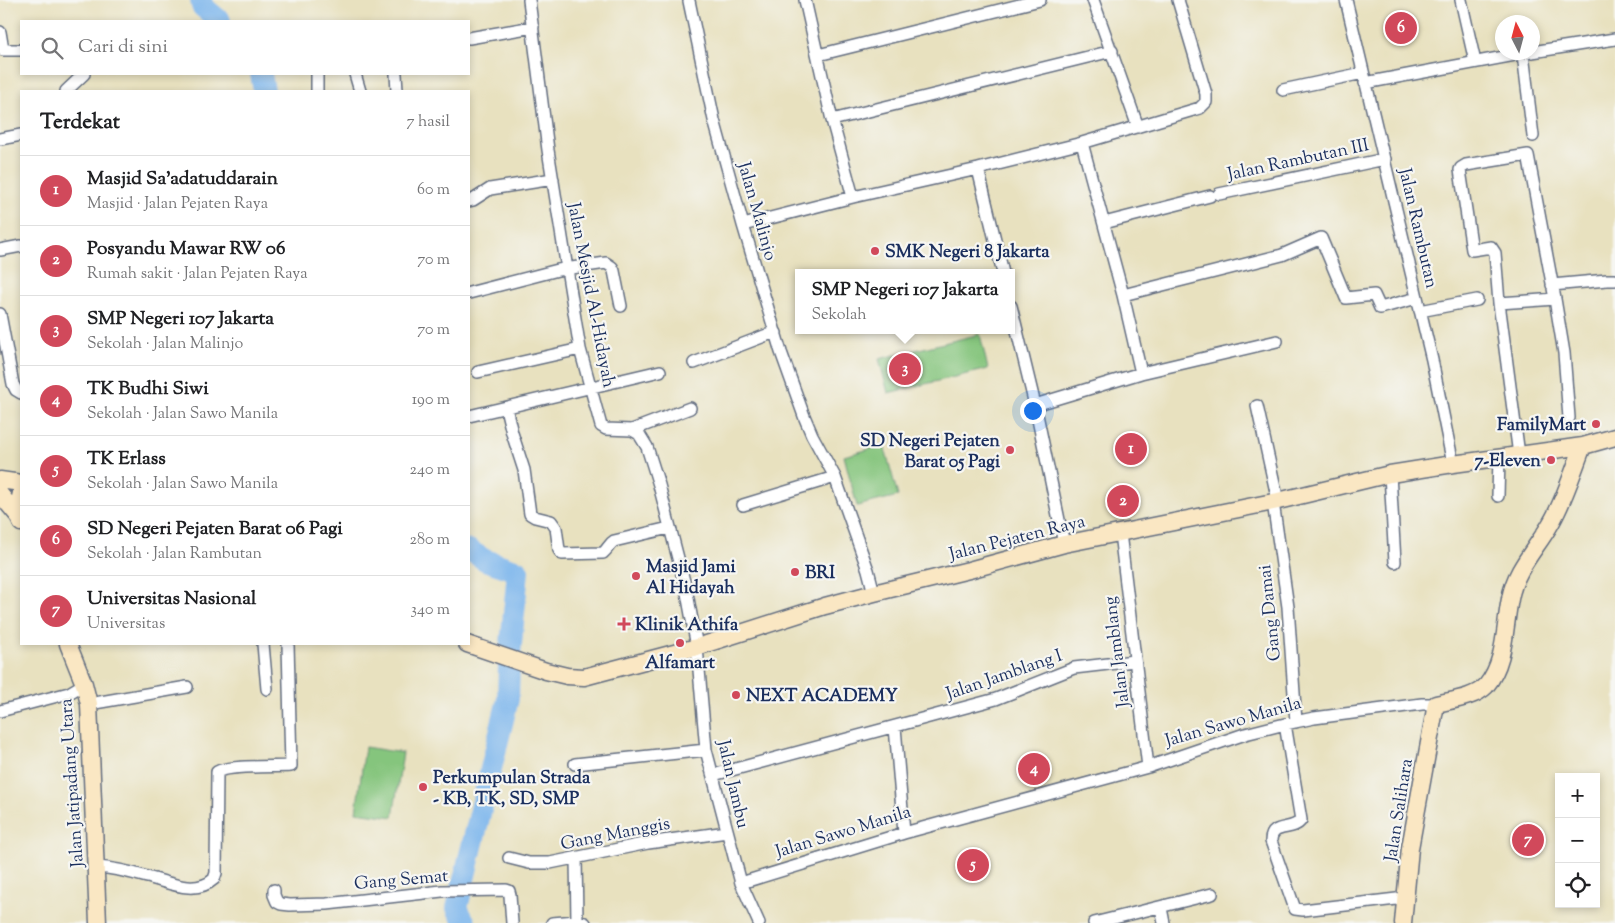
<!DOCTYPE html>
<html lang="id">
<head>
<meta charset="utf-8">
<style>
  :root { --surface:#fff; --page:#f2f2f2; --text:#202124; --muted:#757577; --line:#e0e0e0; --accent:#d1495b }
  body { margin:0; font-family:"Sorts Mill Goudy",serif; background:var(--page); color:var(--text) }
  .controls { position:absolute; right:15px; bottom:15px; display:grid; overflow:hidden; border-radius:0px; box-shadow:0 2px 8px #0003 }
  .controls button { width:45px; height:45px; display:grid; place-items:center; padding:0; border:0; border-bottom:1px solid var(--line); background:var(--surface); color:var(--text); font:25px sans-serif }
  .compass { position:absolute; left:1495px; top:15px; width:45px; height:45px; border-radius:50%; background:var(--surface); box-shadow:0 2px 8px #0003; rotate:354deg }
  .you { position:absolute; left:1032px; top:410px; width:18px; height:18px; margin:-12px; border:4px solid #fff; border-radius:50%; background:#1a73e8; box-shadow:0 0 0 8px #1a73e833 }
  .badge { display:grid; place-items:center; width:32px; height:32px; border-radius:50%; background:var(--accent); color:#fff; font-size:16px; font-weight:700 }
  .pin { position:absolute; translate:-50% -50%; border:2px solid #fff; box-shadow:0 1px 5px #0006 }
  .popup { position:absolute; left:795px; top:269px; width:220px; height:65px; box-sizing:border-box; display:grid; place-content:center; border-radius:0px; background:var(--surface); filter:drop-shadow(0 1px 4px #0005); font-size:16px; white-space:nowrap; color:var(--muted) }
  .popup b { font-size:19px; color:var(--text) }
  .popup::after { content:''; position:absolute; left:50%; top:100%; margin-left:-10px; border:10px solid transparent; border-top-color:var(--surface) }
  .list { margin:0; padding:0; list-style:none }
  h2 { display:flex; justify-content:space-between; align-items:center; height:65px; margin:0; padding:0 20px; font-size:21px }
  h2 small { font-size:16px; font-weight:400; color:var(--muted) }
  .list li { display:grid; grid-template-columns:32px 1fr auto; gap:15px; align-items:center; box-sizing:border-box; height:70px; padding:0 20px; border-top:1px solid var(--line) }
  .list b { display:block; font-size:19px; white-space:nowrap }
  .list p { margin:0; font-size:16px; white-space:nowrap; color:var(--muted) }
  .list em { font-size:16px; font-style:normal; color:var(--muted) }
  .icon { flex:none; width:28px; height:28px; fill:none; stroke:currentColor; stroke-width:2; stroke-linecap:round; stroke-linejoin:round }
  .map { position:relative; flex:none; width:1615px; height:923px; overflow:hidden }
  .search { position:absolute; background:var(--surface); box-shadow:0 2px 8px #0003; left:20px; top:20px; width:450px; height:55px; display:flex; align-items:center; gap:12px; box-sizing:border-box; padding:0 18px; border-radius:0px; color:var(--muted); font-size:19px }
  .panel { position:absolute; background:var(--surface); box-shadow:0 2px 8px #0003; left:20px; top:90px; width:450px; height:555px; border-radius:0px }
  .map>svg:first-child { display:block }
  .green { fill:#85c57d; stroke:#507a6e }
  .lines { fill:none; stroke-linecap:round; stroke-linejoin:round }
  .river { stroke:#7bb5ec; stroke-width:22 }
  .street-casing { stroke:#636d80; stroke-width:14 }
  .secondary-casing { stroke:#636d80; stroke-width:19 }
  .street { stroke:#fff; stroke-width:11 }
  .secondary { stroke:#fae7c3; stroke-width:16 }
  .poi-dot { fill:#d1495b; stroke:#f6f6f2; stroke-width:2 }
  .labels { text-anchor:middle; stroke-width:4.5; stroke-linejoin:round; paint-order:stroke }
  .street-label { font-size:18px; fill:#1b2f5e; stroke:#f6f6f2 }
  .poi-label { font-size:18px; font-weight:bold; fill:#1b2f5e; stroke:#f6f6f2; text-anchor:start }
</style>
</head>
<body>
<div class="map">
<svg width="1615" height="923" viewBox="0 0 1615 923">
  <rect width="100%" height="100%" fill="#f6f6f2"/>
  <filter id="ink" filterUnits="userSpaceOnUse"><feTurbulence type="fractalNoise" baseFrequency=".02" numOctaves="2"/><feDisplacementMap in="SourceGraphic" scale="10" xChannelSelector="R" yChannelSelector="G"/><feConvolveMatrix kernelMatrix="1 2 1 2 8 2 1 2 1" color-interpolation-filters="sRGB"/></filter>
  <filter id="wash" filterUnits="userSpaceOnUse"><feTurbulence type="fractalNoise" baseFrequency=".0096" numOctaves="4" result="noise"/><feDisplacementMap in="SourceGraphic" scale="20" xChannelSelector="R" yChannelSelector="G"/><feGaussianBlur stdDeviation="1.12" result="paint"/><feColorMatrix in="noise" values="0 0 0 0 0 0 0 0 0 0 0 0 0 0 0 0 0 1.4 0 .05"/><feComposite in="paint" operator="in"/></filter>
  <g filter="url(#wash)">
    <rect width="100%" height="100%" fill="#e8e1bf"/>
    <path class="green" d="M980 334 988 369 888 393 879 359Z
      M884 445 898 496 857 506 844 456Z
      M365 747 403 753 393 817 356 812Z"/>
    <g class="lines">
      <path class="river" d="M201 0 202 6 220 21
        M261 74 264 91
        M465 923 457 908 508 699 509 665 518 571 485 560 469 550"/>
    </g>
  </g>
  <g filter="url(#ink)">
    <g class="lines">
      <defs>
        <path id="street" d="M529 0 548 150 567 269 580 349 601 426 606 429 632 430 639 434 647 447 659 485 687 593 697 647 706 750 741 883 759 923
          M805 0 832 120 853 197
          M1093 0 1138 127
          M1346 0 1432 360 1453 464
          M1461 0 1475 62
          M689 1 714 120 743 225 781 352 804 416 812 435 835 477 868 570 874 593
          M0 32 3 50H21
          M469 38 533 27
          M1532 52 1615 39
          M1523 54 1533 136
          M818 55 1040 0
          M317 74V91
          M355 74 360 91
          M396 74 397 91
          M1365 83 1531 52
          M1283 90 1363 73
          M66 91 84 74
          M832 120 1112 51
          M0 139 21 135
          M1082 143 1123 295 1141 373
          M978 169 1003 273
          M1219 194 1385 159
          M469 201 473 200 490 189 553 179
          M1104 223 1210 196
          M743 225 853 197 978 169 1082 143 1200 108 1206 102V94L1178 0
          M0 250 21 246
          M1552 285 1607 280H1615
          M469 293 558 270 606 263 612 267 614 271 621 306
          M1123 295 1282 255 1321 238 1346 298 1374 295 1380 308 1417 298
          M1499 303 1555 299
          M1011 306 1035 405 1064 544
          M1420 311 1477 300
          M0 314 13 384 16 390 21 393
          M694 363 767 335 776 333
          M478 372 580 349
          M1035 405 1141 373 1277 341
          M1257 406 1278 501
          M506 408 512 433 524 470 530 514 535 517 551 521 556 528 559 550 562 554 603 553C608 549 609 544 614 541L669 528
          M469 416 660 371
          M632 430 690 408
          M1519 455 1499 303 1495 253 1491 247 1472 250 1460 170 1461 168 1466 165 1528 155 1555 299 1564 353 1569 418
          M1390 474 1395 562
          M1498 496 1499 458
          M1273 502 1288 607 1296 722
          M743 505 835 477
          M1120 533 1148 767
          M263 644 267 689
          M89 704 187 687
          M0 711 69 693 84 684
          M1285 724 1301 820C1293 832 1271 822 1271 841L1295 909 1303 910 1405 898
          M895 727 904 833
          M575 764 706 750
          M713 775 996 699 1074 668 1134 661
          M509 858 529 863H550L648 843 727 832
          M576 858 577 921
          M96 867C113 868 130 872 147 877 168 882 195 896 214 879L216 873 217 772C228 765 276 767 291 766L288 644
          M741 883 904 833 1148 767 1245 734 1285 724 1314 718 1422 704H1436
          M274 890V895L277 902 281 904 290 905 327 904 442 891 506 890 509 891 510 895 512 923
          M1161 908 1164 923
          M552 923 577 921 585 923
          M1094 923 1212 894"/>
        <path id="secondary" d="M0 480 21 483
          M0 494 19 517 21 523
          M19 517V502L21 493
          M68 644 84 684 89 704 98 923
          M467 644 546 671 567 676 584 677 697 647 825 606 874 593 969 570 1064 544 1278 501 1390 474 1453 464 1583 446 1615 437
          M1403 923 1410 848 1436 704C1452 700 1474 698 1486 686 1506 662 1504 628 1510 599 1515 569 1537 548 1551 523 1565 499 1573 471 1583 446"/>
      </defs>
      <use href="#street" class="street-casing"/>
      <use href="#secondary" class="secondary-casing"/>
      <use href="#street" class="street"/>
      <use href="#secondary" class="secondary"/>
    </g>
  </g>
  <g class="poi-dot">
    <circle cx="875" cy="251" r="5"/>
    <circle cx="1596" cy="424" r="5"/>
    <circle cx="1010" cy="450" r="5"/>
    <circle cx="1551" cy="460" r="5"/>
    <circle cx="795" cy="572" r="5"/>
    <circle cx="636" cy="576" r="5"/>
    <path d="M621.5 616.5h5v5h5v5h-5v5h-5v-5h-5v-5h5z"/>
    <circle cx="680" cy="643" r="5"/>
    <circle cx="736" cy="695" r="5"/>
    <circle cx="423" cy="787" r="5"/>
  </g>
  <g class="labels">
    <g class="street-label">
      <text transform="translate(1298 159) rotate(-12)" y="6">Jalan Rambutan III</text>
      <text transform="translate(758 211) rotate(74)" y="6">Jalan Malinjo</text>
      <text transform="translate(1419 228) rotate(77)" y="6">Jalan Rambutan</text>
      <text transform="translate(592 295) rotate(79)" y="6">Jalan Mesjid Al-Hidayah</text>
      <text transform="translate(1017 537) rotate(-14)" y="6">Jalan Pejaten Raya</text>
      <text transform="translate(1269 613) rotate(-96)" y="6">Gang Damai</text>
      <text transform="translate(1116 652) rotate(-97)" y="6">Jalan Jamblang</text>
      <text transform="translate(1004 674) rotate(-19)" y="6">Jalan Jamblang I</text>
      <text transform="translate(1233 721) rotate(-16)" y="6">Jalan Sawo Manila</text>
      <text transform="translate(71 783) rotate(-94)" y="6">Jalan Jatipadang Utara</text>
      <text transform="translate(734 784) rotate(77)" y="6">Jalan Jambu</text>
      <text transform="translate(1398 810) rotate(-81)" y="6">Jalan Salihara</text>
      <text transform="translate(843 831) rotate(-17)" y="6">Jalan Sawo Manila</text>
      <text transform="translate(615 833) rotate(-11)" y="6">Gang Manggis</text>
      <text transform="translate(401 879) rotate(-5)" y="6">Gang Semat</text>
    </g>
    <g class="poi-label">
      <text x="885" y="257">SMK Negeri 8 Jakarta</text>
      <text x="1586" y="430" text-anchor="end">FamilyMart</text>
      <text x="1000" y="446" text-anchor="end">SD Negeri Pejaten<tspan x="1000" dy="21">Barat 05 Pagi</tspan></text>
      <text x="1541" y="466" text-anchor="end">7-Eleven</text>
      <text x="646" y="572">Masjid Jami<tspan x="646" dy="21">Al Hidayah</tspan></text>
      <text x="805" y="578">BRI</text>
      <text x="635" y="630">Klinik Athifa</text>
      <text x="680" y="668" text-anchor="middle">Alfamart</text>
      <text x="746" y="701">NEXT ACADEMY</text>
      <text x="433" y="783">Perkumpulan Strada<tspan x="433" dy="21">- KB, TK, SD, SMP</tspan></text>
    </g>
  </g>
</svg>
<div class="controls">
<button>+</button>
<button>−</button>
<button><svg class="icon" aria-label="locate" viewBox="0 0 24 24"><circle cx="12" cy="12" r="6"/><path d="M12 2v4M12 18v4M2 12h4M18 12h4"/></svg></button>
</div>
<svg class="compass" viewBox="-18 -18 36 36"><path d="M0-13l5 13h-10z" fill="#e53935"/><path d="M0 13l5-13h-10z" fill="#757577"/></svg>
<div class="you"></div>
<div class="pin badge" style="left:1131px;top:449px">1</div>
<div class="pin badge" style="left:1123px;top:501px">2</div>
<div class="pin badge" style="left:905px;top:369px">3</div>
<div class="popup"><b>SMP Negeri 107 Jakarta</b>Sekolah</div>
<div class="pin badge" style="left:1034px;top:769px">4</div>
<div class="pin badge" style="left:973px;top:865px">5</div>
<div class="pin badge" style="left:1401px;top:28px">6</div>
<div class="pin badge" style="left:1528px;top:840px">7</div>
<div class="search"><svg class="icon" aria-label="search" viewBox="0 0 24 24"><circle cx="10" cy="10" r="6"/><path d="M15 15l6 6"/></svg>Cari di sini</div>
<section class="panel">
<h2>Terdekat<small>7 hasil</small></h2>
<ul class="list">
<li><span class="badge">1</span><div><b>Masjid Sa'adatuddarain</b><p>Masjid · Jalan Pejaten Raya</p></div><em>60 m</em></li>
<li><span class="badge">2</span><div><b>Posyandu Mawar RW 06</b><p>Rumah sakit · Jalan Pejaten Raya</p></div><em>70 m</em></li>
<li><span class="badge">3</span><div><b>SMP Negeri 107 Jakarta</b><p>Sekolah · Jalan Malinjo</p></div><em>70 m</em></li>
<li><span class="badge">4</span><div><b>TK Budhi Siwi</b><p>Sekolah · Jalan Sawo Manila</p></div><em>190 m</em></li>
<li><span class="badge">5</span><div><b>TK Erlass</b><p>Sekolah · Jalan Sawo Manila</p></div><em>240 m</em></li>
<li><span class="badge">6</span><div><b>SD Negeri Pejaten Barat 06 Pagi</b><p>Sekolah · Jalan Rambutan</p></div><em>280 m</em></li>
<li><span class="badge">7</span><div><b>Universitas Nasional</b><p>Universitas</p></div><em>340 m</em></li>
</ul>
</section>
</div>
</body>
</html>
